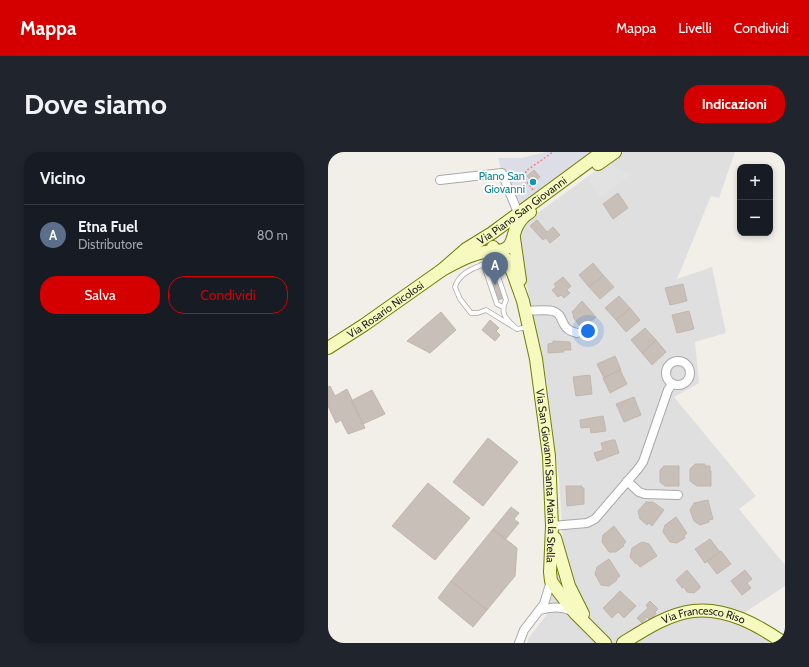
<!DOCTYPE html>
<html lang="it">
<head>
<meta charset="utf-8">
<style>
  :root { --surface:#171b24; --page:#20242c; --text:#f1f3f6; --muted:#9ea1a6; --line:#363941; --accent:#d40000 }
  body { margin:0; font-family:Cabin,sans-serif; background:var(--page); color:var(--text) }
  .controls { position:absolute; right:12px; top:12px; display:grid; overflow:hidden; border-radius:8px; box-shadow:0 2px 6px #0003 }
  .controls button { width:36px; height:36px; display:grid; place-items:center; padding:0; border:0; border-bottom:1px solid var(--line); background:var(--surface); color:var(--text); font:20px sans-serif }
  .you { position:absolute; left:260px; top:179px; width:14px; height:14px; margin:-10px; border:3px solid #fff; border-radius:50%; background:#1a73e8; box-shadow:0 0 0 6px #1a73e833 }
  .badge { display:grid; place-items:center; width:26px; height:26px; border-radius:50%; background:var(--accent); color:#fff; font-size:13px; font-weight:700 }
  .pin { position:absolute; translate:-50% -33px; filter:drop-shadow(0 1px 2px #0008) }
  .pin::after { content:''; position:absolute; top:21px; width:14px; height:12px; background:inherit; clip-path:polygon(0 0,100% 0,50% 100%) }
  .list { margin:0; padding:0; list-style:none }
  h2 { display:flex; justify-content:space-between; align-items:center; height:52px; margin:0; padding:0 16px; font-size:17px }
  h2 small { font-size:13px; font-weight:400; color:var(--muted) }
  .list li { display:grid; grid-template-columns:26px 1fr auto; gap:12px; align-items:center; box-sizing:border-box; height:60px; padding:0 16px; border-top:1px solid var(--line) }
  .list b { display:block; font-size:15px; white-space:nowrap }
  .list p { margin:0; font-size:13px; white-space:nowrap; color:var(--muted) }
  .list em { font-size:13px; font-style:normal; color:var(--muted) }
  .actions { display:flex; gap:8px; padding:12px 16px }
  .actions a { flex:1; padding:9px 0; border:1px solid var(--accent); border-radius:16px; text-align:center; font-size:14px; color:var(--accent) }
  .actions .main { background:var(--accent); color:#fff }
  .map { position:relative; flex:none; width:457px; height:491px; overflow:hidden; border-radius:16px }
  header { display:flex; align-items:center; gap:24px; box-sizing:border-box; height:56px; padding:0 20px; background:var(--accent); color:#fff }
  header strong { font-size:19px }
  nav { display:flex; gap:22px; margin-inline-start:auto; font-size:14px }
  .intro { display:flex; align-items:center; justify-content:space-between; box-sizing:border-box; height:96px; padding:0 24px }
  h1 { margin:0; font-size:28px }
  .button { padding:10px 18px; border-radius:16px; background:var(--accent); color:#fff; font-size:14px; font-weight:700 }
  main { display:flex; gap:24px; padding:0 24px }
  aside { flex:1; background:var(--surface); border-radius:16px; box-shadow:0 2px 6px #0003 }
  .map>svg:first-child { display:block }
  .residential { fill:#e0dfdf }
  .parking { fill:#e2e2e2 }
  .plaza { fill:#dddde8 }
  .building { fill:#c7bfb8; stroke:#c4b6ab }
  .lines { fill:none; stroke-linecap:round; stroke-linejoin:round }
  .lane-casing { stroke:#a9a9a9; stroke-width:5.5 }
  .street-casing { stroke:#a9a9a9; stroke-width:10 }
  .secondary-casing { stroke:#707d05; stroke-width:14 }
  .path { stroke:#fa8072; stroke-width:1.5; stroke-dasharray:2 2; stroke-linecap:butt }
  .lane { stroke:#fff; stroke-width:4 }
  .street { stroke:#fff; stroke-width:8 }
  .secondary { stroke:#f7fabf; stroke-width:12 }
  .culture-dot { fill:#0f9aa8; stroke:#fff; stroke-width:1.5 }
  .labels { text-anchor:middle; stroke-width:3.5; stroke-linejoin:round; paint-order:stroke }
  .culture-label { font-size:11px; fill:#0d838f; stroke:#fff; text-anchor:end }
  .street-label { font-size:11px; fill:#222; stroke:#fff }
</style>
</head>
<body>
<header>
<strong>Mappa</strong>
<nav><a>Mappa</a><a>Livelli</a><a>Condividi</a></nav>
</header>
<div class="intro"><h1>Dove siamo</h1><a class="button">Indicazioni</a></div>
<main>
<aside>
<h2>Vicino<small></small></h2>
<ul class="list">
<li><span class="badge" style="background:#5c6f8a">A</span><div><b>Etna Fuel</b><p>Distributore</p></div><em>80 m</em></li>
</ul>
<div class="actions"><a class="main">Salva</a><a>Condividi</a></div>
</aside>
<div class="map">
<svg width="457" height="491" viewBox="0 0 457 491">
  <rect width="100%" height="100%" fill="#f2efe9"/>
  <path class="residential" d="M294 0H407L391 46 383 44 349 127 384 115 398 181 367 190 371 231 346 245 428 344 411 357 457 413V434L419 459 409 471 430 481 445 491H199L200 487 220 461 235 391 231 327 218 226 190 91 197 70Z"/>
  <path class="parking" d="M279 11 304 23 272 45 258 26Z"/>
  <path class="plaza" d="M218 0H274L190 61 174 21 170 6H193Z"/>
  <path class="building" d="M206 18 212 25 205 31 199 24Z
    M290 41 300 56 285 67 275 52Z
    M209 68 219 80 225 75 232 83 222 91 218 86 215 88 202 74Z
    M265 111 275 123 261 135 251 123Z
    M165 112 177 146 166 149 155 116Z
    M275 123 286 135 272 147 261 135Z
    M235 125 243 134 239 138 242 141 236 146 233 143 230 145 224 138 228 135 226 132Z
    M355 132 359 149 342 153 337 136Z
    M291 144 302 156 288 168 277 156Z
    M254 149 268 165 254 177 245 165 246 164 244 160Z
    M302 156 312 168 298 180 288 168Z
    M361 159 366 177 349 181 344 163Z
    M113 160 128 178 102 201 79 189Z
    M162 168 171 176 168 179 172 183 167 189 154 178Z
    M317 176 328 188 314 201 303 188Z
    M328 188 338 200 324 213 314 201Z
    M225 189 242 190 243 198H235L236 200 220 201V192L225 191Z
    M287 204 293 218 276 226 269 212Z
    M292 218 299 232 282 241 275 226Z
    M262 223 264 242 248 244 245 225Z
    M2 234 7 244 19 237 37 276 20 282 13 268 8 271 0 254V235Z
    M44 238 57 262 35 272 23 249Z
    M306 245 313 263 296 270 288 252Z
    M275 264 278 279 263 281 262 275 253 276 252 268Z
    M160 286 190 310 155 354 125 330Z
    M284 288H287L291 301 269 309 266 301 275 298 273 291Z
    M367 312H377V314H382V319H383V334H369L362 329V317Z
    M336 314H351V334H337L332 330V318Z
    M100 331 142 366 107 408 64 374Z
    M238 334H254V336H256V352L239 354Z
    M380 348 385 367 381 368V370L372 373 366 369 362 358 366 351Z
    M318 350H325L336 358 324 374 321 371 319 373 312 367 310 359Z
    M183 355 191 361 186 367 191 371 177 388 165 377Z
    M348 365 359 381 356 384 357 386 349 391 342 390 335 380 337 373Z
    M286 374 298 390 295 393 296 394 288 400H281L274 390 275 383Z
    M165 377 189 396 187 424 159 458 123 429Z
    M382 387 392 400 377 411 367 397Z
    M314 390 321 392 329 404 312 415 309 411 308 412 302 405 304 396Z
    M393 399 403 412 389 422 379 409Z
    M281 407 292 424 288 427 289 428 281 434 273 433 267 422 269 415Z
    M359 418 372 434V436L366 441 359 440 356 435 354 436 348 428Z
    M417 418 424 427 419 431 423 436 414 443 403 429Z
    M123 429 159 458 145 475 110 446Z
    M292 439 308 454 296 466 290 460 284 466 275 456Z
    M322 449 330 457 327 460 328 462 322 468 319 465 314 471 309 466 320 456 318 453Z"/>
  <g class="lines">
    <defs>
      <path id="lane" d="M153 113 156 114 169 152 175 155
        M189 177C179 168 171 162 178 148L165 110C152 113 131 120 127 135L132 147 143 161H150L158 158 189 177 200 175"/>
      <path id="street" d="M112 28 174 21 190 61
        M197 159C205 159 217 157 225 159 238 163 230 177 249 181
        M338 221a12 12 0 1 1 24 0a12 12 0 1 1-24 0Z
        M299 329 311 340 317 342 350 343
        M224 374 259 371 267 367 310 317 315 310 340 238 344 232
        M212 458C224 455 233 454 244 459
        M191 491 196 478 216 452 223 429"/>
      <g id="secondary">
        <path d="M270 12 287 0"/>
        <path d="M186 86 192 128"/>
        <path d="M165 95 168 99C186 98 183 87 189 74 192 68 197 63 202 60"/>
        <path id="s1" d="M114 118C132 108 148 99 168 99L178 107 185 121 195 149 208 207 221 304 224 374 222 420 223 429 230 439 247 461 277 491"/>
        <path id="s2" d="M0 196 36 173 114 118 138 97 164 81 274 0"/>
        <path d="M227 386 241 434 255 462"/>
        <path id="s3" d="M295 491C316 478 340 462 365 459 398 455 430 473 456 491"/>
      </g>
    </defs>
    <use href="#lane" class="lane-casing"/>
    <use href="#street" class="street-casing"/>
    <use href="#secondary" class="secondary-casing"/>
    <path class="path" d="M189 36 200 31
      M205 38 196 26 198 19 225 0"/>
    <use href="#lane" class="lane"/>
    <use href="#street" class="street"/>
    <use href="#secondary" class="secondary"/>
  </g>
  <circle class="culture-dot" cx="205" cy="30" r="4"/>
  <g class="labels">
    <g class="culture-label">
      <text x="197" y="28">Piano San<tspan x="197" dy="13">Giovanni</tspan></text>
    </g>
    <g class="street-label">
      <text dy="4" stroke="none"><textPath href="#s2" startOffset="238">Via Piano San Giovanni</textPath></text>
      <text dy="4" stroke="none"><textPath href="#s2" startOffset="69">Via Rosario Nicolosi</textPath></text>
      <text dy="4" stroke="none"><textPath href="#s1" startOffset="293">Via San Giovanni Santa Maria la Stella</textPath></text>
      <text dy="4" stroke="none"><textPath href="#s3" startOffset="88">Via Francesco Riso</textPath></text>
    </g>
  </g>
</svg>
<div class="controls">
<button>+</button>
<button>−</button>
</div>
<div class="you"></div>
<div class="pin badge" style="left:167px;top:133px;background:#5c6f8a">A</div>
</div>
</main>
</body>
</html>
